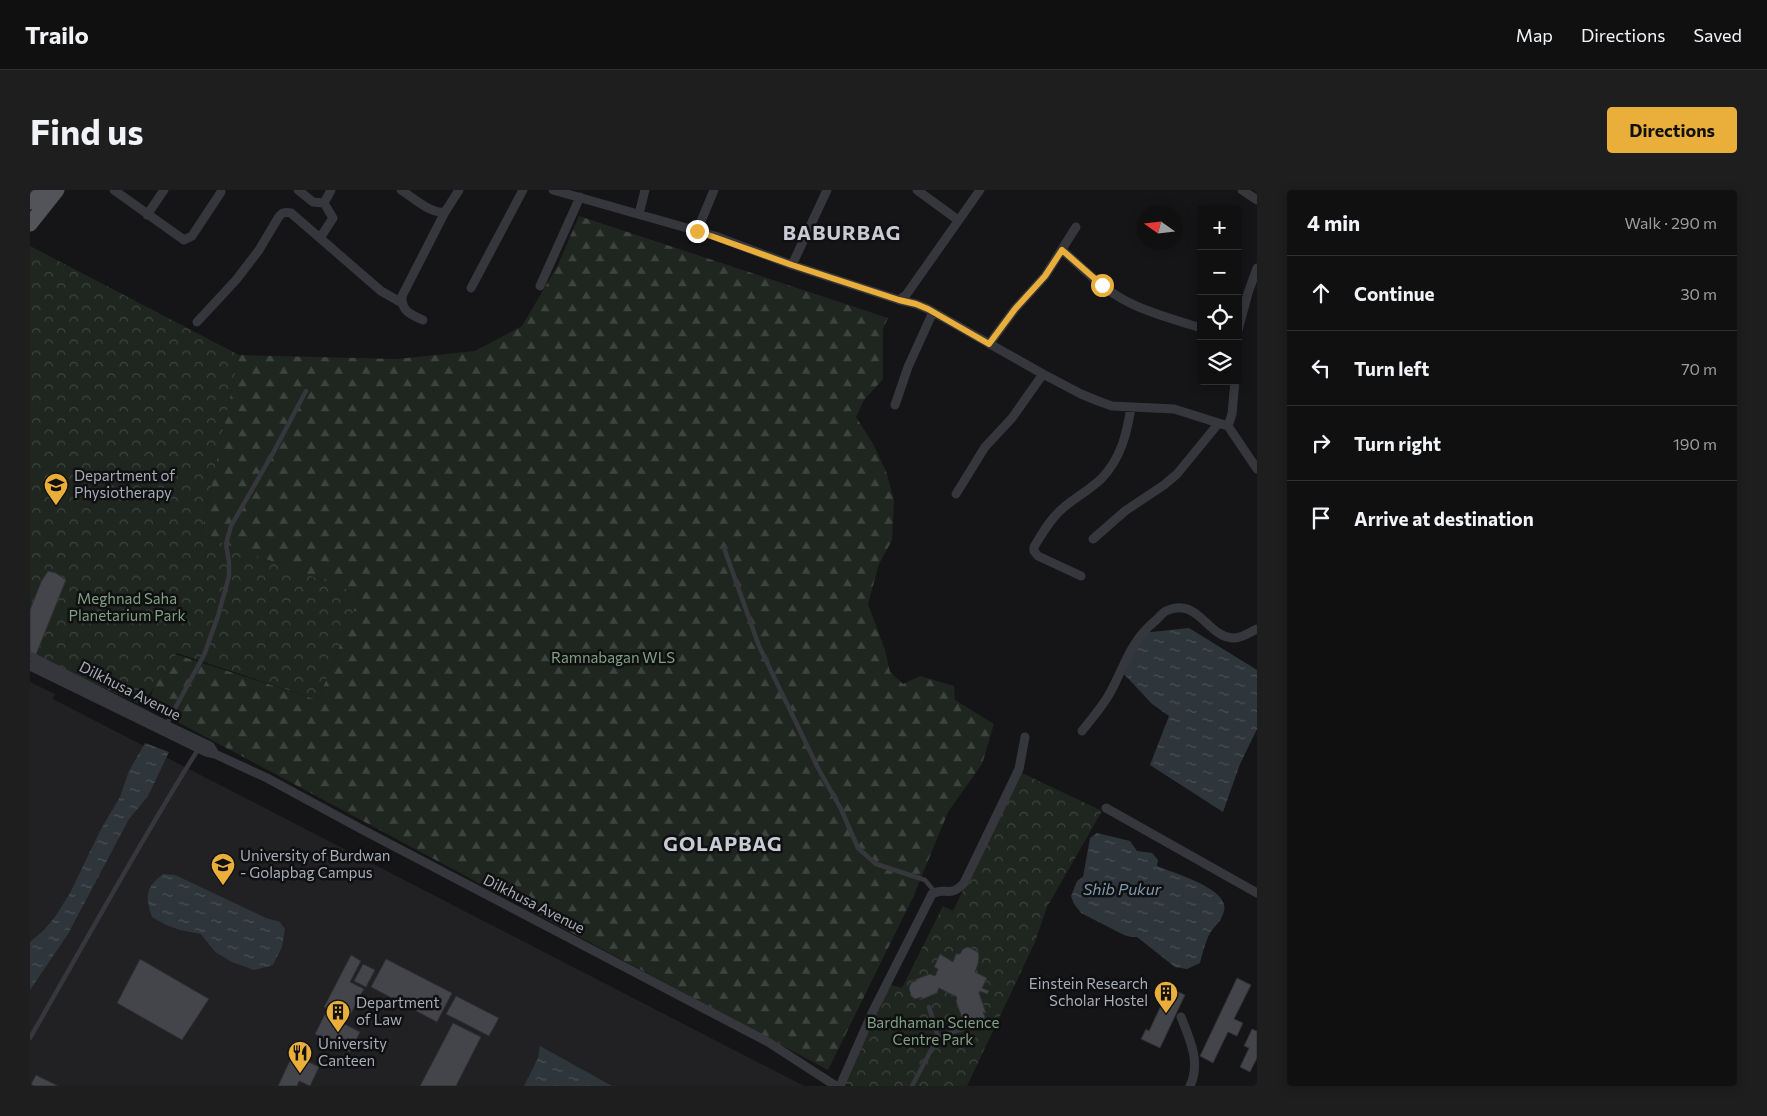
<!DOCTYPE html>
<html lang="en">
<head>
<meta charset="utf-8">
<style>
  :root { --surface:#101011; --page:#1e1e1f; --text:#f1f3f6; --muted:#9c9d9f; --line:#303031; --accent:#eaae3a }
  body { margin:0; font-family:Commissioner,sans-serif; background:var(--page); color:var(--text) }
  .controls { position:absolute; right:15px; top:15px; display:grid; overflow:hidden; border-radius:5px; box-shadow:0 2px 12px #0003 }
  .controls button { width:45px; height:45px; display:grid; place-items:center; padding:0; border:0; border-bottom:1px solid var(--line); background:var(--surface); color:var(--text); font:25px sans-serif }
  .compass { position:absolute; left:1107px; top:15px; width:45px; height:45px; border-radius:50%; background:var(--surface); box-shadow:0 2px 12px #0003; rotate:284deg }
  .stop { position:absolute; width:15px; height:15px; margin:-11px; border:4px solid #eaae3a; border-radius:50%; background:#fff }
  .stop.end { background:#eaae3a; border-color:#fff; box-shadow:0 1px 5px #0008 }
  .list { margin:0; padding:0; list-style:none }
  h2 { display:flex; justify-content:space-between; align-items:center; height:65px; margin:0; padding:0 20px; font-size:21px }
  h2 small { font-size:16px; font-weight:400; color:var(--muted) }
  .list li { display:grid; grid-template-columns:32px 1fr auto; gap:15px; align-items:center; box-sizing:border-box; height:75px; padding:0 20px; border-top:1px solid var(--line) }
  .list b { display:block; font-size:19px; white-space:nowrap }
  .list em { font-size:16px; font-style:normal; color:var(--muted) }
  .icon { flex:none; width:28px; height:28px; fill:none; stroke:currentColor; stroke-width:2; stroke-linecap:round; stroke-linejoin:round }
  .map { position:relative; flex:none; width:1227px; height:896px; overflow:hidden; border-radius:5px }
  header { display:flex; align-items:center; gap:30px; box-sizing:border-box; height:70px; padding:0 25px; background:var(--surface); border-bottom:1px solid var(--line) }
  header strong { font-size:24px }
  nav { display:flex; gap:28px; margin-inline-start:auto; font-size:18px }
  .intro { display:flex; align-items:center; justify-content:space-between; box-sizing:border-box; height:120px; padding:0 30px }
  h1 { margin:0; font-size:35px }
  .button { padding:12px 22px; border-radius:5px; background:var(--accent); color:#111; font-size:18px; font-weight:700 }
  main { display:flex; gap:30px; padding:0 30px }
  aside { flex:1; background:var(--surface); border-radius:5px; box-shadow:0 2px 12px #0003 }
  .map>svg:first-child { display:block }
  .built { fill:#212124 }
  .forest { fill:url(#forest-firs) }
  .park { fill:url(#park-crowns) }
  .water { fill:url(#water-ripples) }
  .building { fill:#44454a; stroke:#2f2f33 }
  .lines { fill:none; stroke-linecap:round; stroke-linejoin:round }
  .service { stroke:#36373c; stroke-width:4.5 }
  .minor { stroke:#36373c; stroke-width:9 }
  .primary { stroke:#52545a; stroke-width:15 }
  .route { stroke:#eaae3a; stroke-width:6 }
  .labels { text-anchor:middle; stroke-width:5; stroke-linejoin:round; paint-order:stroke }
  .poi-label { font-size:15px; fill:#a7acb6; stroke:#101012; text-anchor:start }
  .park-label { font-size:15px; fill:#7fa181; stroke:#101012 }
  .street-label { font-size:15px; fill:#a7acb6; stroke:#101012 }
  .water-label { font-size:16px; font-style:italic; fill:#809ab0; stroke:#101012 }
  .district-label { font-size:20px; font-weight:bold; letter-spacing:1px; fill:#c8cbd3; stroke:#101012 }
</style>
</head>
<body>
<header>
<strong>Trailo</strong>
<nav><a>Map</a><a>Directions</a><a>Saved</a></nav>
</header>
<div class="intro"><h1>Find us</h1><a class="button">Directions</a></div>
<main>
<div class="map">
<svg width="1227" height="896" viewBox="0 0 1227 896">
  <defs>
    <pattern id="forest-firs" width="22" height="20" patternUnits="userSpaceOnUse" patternTransform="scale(1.25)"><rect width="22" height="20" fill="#1f2620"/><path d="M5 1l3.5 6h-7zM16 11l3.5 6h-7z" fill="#3d433e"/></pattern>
    <pattern id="park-crowns" width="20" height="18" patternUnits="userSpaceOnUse" patternTransform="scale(1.25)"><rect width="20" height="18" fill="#1f2620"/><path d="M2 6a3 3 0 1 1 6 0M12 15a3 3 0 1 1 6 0" fill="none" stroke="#3d433e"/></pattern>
    <pattern id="water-ripples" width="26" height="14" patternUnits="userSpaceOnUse" patternTransform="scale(1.25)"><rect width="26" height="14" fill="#2e363c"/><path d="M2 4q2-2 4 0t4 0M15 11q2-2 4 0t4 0" fill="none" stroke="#495056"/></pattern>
  </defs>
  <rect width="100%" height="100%" fill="#151517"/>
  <path class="built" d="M0 492 25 504 23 509 774 896H0Z"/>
  <path class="forest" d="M549 26 858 128 853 139V189L834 210 826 227 842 252 856 281 864 310 862 350 849 374 838 414 855 460 860 482 873 494 890 486 924 496 925 510 964 534 952 574 918 622 884 705 798 880 118 516 135 461 288 510 330 404 171 345 209 165 367 169 445 161 492 136 528 75Z"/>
  <path class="park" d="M0 56 209 165 171 345 330 404 288 510 147 463 112 515 0 466Z
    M990 582 1072 621 1017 717 1005 752 937 896H821L812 892 858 794 872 798 913 716 923 721Z"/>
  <path class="water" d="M1159 438 1227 480V539L1210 574 1193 622 1120 575 1139 526 1122 514 1093 483 1112 443Z
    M115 553 139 562 118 606 99 629 38 744 0 800V752L13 741 25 727 40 703 71 639 90 607 99 581Z
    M1067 643 1100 651 1107 661 1122 663 1128 670 1127 676C1142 683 1200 698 1194 721 1191 731 1188 733 1182 740 1177 746 1172 765 1170 773L1157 779 1145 777 1107 747H1101L1094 745 1051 723 1044 714 1041 706 1047 691 1053 687 1060 648Z
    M133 684 145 685 236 728 250 732 255 739 252 757 243 775 224 780 202 772 185 762 171 744 150 740 136 735 122 727C115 706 115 698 133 684Z
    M510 856 582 896H494L508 868Z"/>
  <path class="building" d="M18 381 26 383 36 390 5 467 0 464V420L11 392Z
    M938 757 948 762 949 766 948 774 945 782 957 788 952 798 959 801 957 804 950 801 949 803 956 823 953 822 955 827 953 833 941 837 936 833 935 827 933 831 926 811 927 807 909 798 907 803 890 810 892 807 885 809 881 806 879 798 881 793 887 790H884L900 784 905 786 908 779 904 777 910 764 923 772 926 764H930L933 759Z
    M321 765 331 771 320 792 334 799 318 829 294 817Z
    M110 769 179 809 152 850 87 813Z
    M356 769 422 803 407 832 341 797Z
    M333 774 345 780 336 797 324 791Z
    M1207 788 1221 795 1204 829 1213 833 1207 846 1198 842 1183 873 1170 866Z
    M1136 796 1155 805 1130 858 1111 849 1116 839 1119 841 1134 809 1131 807Z
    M426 806 469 828 459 846 416 824Z
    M295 824 330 842 320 862 285 844Z
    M423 833 451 847 426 896H390Z
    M1222 839 1227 841V868L1220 882 1210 877 1219 858 1214 856Z
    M263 864 289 877 280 896 269 891 267 896H248Z
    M6 885 28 896H0Z"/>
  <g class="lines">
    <path class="service" d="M694 358 729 456 788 578 811 619 828 658 846 674 895 690 905 702
      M136 535 174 465 188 426 199 386V372L196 354 201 336 243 263 276 201
      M899 817 908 847
      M0 848C56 751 109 653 169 558
      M882 896 908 847 938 837"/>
    <path class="minor" d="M84 0 154 50 162 46 191 2
      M268 0 283 12 294 13
      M371 0C384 8 400 24 415 22L429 0
      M523 0 685 46 762 75 869 110 876 105 950 0
      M887 0 928 30
      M1212 0 1227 10
      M609 24 615 0
      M117 25 134 0
      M667 41 684 0
      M290 48 303 28 294 13 301 0
      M1032 60C1053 78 1073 100 1098 112 1121 124 1147 130 1171 138
      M762 75 797 0
      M510 96 550 7
      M441 98 493 0
      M869 110 886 114 898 119 1013 184 1051 204 1068 211 1082 216 1144 219 1198 236 1227 279
      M393 130C381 125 371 121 372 106L415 22
      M167 132 206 90 229 60 248 28C252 22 255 22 261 23L351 101 372 113
      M1208 140 1218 103 1227 78
      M959 154 985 119 1015 86 1046 37
      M865 215 878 177 903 122
      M1198 236 1202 224 1205 191
      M926 304 955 257 982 228 1013 184
      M1063 349 1095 321 1134 295 1147 284 1188 234
      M1051 386 1008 366 1004 361V357C1012 344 1020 329 1032 319 1044 308 1060 300 1072 288 1091 268 1097 243 1101 217
      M0 466 136 535 180 556 185 564
      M0 476 176 562 185 564 237 588 333 640 738 852 806 896
      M1052 541C1062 528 1074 515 1081 501 1096 473 1100 452 1125 431 1129 428 1132 423 1136 421 1167 406 1177 446 1202 448 1211 449 1220 442 1227 439
      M1076 618 1227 703
      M1151 827C1160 849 1171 873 1160 896
      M810 896 843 821 902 704C916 696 919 709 934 693L989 579 995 547"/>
    <path class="primary" d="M0 12 10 0
      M0 34 27 0"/>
  </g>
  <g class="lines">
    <path class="route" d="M667 41 762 75 869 110 886 114 898 119 959 154 985 119 1015 86 1032 60 1072 95"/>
  </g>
  <defs>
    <symbol id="university-pin" viewBox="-11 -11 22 30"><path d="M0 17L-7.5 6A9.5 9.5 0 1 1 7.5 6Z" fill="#eaae3a" stroke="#101012"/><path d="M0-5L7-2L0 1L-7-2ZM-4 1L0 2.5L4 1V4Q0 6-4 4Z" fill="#111"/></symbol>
    <symbol id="building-pin" viewBox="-11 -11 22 30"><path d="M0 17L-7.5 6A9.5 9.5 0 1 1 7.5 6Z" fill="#eaae3a" stroke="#101012"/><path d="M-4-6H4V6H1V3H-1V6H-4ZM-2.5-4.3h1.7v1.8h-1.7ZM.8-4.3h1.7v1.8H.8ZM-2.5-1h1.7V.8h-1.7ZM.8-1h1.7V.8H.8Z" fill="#111"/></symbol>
    <symbol id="restaurant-pin" viewBox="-11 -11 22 30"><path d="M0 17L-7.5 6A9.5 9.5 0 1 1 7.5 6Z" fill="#eaae3a" stroke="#101012"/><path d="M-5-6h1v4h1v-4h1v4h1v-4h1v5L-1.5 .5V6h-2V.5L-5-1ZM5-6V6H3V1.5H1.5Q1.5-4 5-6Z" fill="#111"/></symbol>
  </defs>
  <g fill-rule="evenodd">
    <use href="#university-pin" x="12" y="281" width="28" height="38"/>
    <use href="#university-pin" x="179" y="661" width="28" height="38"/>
    <use href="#building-pin" x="1122" y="789" width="28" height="38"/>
    <use href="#building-pin" x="294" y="808" width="28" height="38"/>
    <use href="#restaurant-pin" x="256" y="849" width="28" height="38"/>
  </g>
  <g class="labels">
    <g class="poi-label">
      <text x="44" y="291">Department of<tspan x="44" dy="17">Physiotherapy</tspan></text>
      <text x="210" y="671">University of Burdwan<tspan x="210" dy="17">- Golapbag Campus</tspan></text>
      <text x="1118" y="799" text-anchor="end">Einstein Research<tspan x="1118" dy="17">Scholar Hostel</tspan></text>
      <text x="326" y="818">Department<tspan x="326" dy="17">of Law</tspan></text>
      <text x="288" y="859">University<tspan x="288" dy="17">Canteen</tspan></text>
    </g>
    <g class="park-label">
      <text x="97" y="414">Meghnad Saha<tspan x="97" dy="17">Planetarium Park</tspan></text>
      <text x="583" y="473">Ramnabagan WLS</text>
      <text x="903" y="838">Bardhaman Science<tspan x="903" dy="17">Centre Park</tspan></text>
    </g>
    <g class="street-label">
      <text transform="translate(100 501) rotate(27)" y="5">Dilkhusa Avenue</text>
      <text transform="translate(504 714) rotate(27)" y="5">Dilkhusa Avenue</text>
    </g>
    <g class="water-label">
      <text x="1092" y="705">Shib Pukur</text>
    </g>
    <g class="district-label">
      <text x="812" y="50">BABURBAG</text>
      <text x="693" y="661">GOLAPBAG</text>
    </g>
  </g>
</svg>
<div class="controls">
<button>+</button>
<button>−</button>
<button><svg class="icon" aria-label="locate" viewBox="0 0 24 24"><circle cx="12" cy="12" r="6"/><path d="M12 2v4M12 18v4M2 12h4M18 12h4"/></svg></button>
<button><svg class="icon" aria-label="layers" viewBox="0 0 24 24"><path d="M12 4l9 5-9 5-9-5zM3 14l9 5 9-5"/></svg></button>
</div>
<svg class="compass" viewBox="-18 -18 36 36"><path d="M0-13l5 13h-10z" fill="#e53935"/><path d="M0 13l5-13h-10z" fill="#9c9d9f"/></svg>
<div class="stop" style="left:1072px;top:95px"></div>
<div class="stop end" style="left:667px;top:41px"></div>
</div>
<aside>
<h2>4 min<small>Walk · 290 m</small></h2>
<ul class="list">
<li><svg class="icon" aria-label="ahead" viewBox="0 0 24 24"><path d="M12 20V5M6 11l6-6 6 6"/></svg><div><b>Continue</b></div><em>30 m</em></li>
<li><svg class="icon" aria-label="left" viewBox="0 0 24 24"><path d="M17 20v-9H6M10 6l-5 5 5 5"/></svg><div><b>Turn left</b></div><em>70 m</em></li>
<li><svg class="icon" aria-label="right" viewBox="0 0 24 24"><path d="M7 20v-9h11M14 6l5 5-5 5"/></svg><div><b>Turn right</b></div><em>190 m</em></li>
<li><svg class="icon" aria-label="arrive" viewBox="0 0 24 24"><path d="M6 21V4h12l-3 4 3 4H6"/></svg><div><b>Arrive at destination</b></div></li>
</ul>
</aside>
</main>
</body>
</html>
